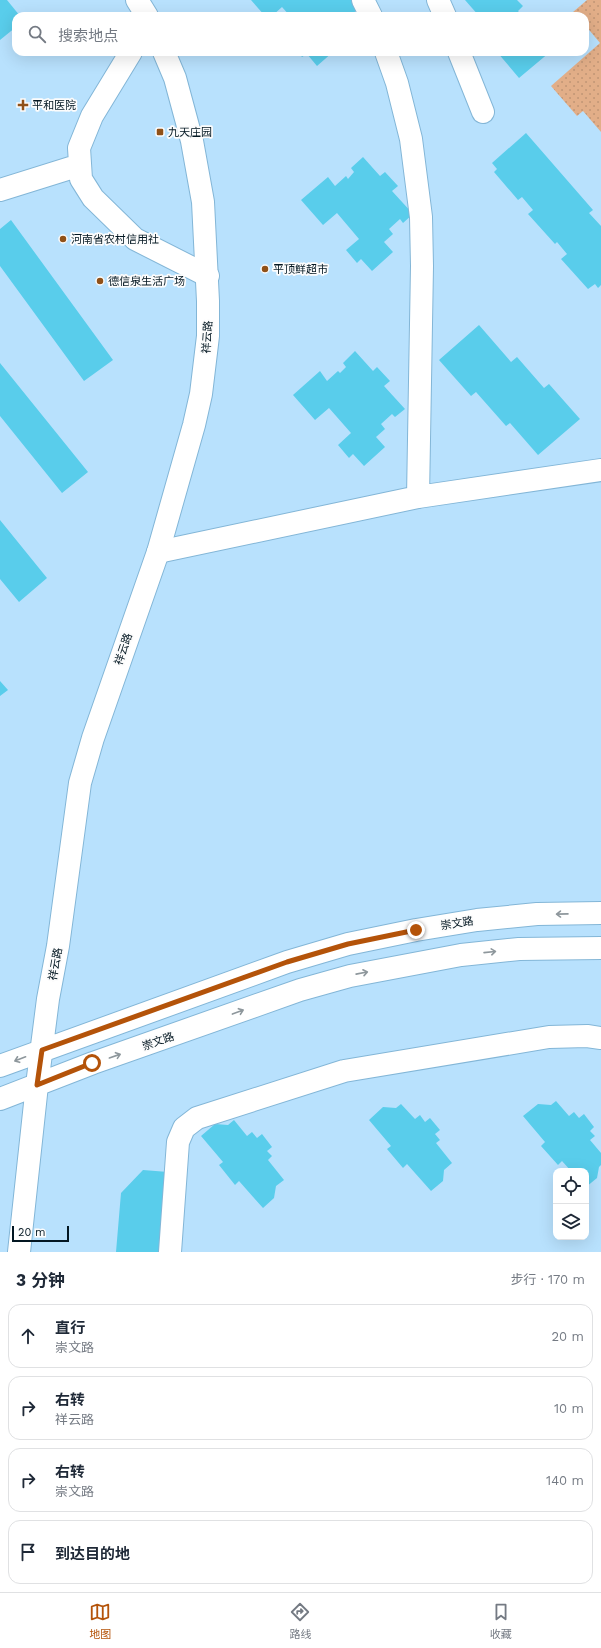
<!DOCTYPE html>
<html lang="zh">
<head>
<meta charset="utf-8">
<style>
  :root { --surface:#fff; --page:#f6f6f7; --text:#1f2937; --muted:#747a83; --line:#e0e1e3; --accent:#b45309 }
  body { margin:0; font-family:"Work Sans","Noto Sans SC",sans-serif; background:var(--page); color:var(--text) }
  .controls { position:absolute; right:12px; bottom:12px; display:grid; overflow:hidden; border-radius:8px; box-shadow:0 4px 16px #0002 }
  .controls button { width:36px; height:36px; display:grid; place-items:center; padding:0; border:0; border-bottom:1px solid var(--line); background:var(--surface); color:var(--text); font:20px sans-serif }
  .scale { position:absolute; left:12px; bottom:10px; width:57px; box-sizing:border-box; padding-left:4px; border:2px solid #031722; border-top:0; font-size:11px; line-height:14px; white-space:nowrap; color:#031722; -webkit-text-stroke:3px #fcfcfc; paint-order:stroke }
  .stop { position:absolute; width:12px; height:12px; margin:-9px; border:3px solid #b45309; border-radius:50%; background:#fff }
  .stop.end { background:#b45309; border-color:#fff; box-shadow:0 1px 4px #0008 }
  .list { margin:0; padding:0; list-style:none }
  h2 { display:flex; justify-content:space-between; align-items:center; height:52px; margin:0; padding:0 16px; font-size:17px }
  h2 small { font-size:13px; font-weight:400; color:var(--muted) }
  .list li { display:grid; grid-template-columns:26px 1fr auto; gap:12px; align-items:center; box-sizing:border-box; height:64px; margin:0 8px 8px; padding:0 8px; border:1px solid var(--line); border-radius:12px }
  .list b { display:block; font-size:15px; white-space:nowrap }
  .list p { margin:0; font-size:13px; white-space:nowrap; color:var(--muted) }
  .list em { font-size:13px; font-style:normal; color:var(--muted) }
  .icon { flex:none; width:22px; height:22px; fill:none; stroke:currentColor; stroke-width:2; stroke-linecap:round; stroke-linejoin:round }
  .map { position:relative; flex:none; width:601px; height:1252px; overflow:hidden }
  .search { position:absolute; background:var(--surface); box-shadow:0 4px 16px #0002; left:12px; right:12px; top:12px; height:44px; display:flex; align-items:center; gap:10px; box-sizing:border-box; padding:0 14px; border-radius:12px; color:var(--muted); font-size:15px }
  .sheet { height:340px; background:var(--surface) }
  nav { display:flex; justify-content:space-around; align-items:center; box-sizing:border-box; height:56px; border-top:1px solid var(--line); background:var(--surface); font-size:11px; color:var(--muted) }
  nav a { display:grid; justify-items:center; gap:2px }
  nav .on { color:var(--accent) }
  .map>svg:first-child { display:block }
  .grass { fill:url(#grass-dots) }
  .building { fill:#59cdeb }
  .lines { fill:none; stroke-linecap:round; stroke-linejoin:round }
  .minor-casing { stroke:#83b6d7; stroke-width:24 }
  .major-casing { stroke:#83b6d7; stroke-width:24 }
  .minor { stroke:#fff; stroke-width:22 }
  .major { stroke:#fff; stroke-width:22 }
  .oneway { stroke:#8e979c }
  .route { stroke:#b45309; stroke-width:5 }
  .poi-dot { fill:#905118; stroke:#fcfcfc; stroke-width:1.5 }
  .labels { text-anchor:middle; stroke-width:3.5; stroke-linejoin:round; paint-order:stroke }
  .poi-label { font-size:11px; fill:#031722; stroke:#fcfcfc; text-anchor:start }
  .street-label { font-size:11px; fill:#031722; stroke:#fcfcfc }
</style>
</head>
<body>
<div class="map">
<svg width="601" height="1252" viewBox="0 0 601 1252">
  <defs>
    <pattern id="grass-dots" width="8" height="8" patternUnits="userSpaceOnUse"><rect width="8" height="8" fill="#e2ae88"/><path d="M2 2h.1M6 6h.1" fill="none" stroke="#c09575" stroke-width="1.8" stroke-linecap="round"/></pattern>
  </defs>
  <rect width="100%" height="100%" fill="#b8e1fd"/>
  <path class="grass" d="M587 0H601V132L583 111 577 116 551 86 600 43 585 25V16H577L573 12Z"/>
  <path class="building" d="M0 0H7L20 16H16V27L0 40Z
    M251 0H351L358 9 350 16 346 14 343 16H290L282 7 272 16H265Z
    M465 0H517L523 6 518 11 522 16H479Z
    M298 52H333L317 66 307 54 302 57Z
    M497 52H550L519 78Z
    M526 133 593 210 589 213 601 226V285L598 288 595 284 588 289 561 259 567 254 557 242 555 244 528 214 533 210 522 197 518 200 494 172 497 169 492 163Z
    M363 157 380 176 385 172 398 186 392 191 413 214 403 223 400 219 389 229 393 234 384 242 393 252 372 271 361 259 357 263 346 250 359 239 337 213 323 225 301 200 328 177 335 186 346 176 348 179 354 172 351 168Z
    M11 220 113 360 84 381 0 266V229Z
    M479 325 511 362 517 357 544 388 549 384 580 419 538 455 510 423 506 426 476 392 471 396 439 360Z
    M355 351 373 371 377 367 390 381 384 386 405 409 395 417 392 414 381 424 385 429 376 437 385 447 364 466 353 454 349 458 338 445 351 433 329 408 315 420 293 395 320 371 327 381 338 371 340 373 346 367 343 363Z
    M0 363 88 472 62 493 0 416Z
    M0 520 47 578 19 602 0 579Z
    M0 681 8 690 0 696Z
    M556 1101 569 1116 574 1112 579 1118 584 1114 594 1127 590 1131 595 1136 590 1140 601 1153V1165L599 1167 597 1178 586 1187V1171H571L562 1161 558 1165 541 1146 545 1142 523 1116 538 1104 551 1105Z
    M401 1104 415 1119 420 1115 425 1122 430 1118 440 1130 435 1134 440 1140 436 1143 452 1163 444 1170 443 1181 431 1191 407 1164 403 1168 387 1149 391 1146 369 1120 383 1107 396 1108Z
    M234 1120 247 1136 252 1132 257 1138 262 1134 272 1147 267 1151 272 1156 268 1160 284 1180 276 1186 274 1198 263 1208 239 1181 235 1185 219 1165 223 1162 201 1136 215 1124 228 1125Z
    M143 1170 168 1172 161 1252H116L121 1193Z"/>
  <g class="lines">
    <defs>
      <path id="minor" d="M363 0 371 16
        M438 0 445 16
        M131 52 92 116 79 148 81 179 93 198 135 239 208 276
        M386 52 397 83 411 139 421 217 422 266 418 497
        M459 52 483 112
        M0 190 80 165
        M158 552 418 497 601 470
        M170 1252 178 1142 184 1128 197 1118 344 1071 549 1037 587 1036 601 1038"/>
      <path id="major" d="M137 0 147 16
        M0 1066 287 962 348 944 416 930 477 920 537 914 601 913
        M0 1099 93 1063 300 990 350 976 461 955 519 949 601 948
        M19 1252 37 1085 48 999 58 946 80 783 93 738 158 552 194 425 201 394 208 336V301L203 202 192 141 175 78 164 52"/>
    </defs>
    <use href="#minor" class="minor-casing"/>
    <use href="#major" class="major-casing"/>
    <use href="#minor" class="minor"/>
    <use href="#major" class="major"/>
  </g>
  <defs><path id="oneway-shaft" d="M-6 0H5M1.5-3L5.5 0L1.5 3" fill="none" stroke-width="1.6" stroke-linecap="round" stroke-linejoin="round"/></defs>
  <g class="oneway">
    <use href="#oneway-shaft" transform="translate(562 914) rotate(179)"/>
    <use href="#oneway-shaft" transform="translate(490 952) rotate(-6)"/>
    <use href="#oneway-shaft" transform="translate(362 973) rotate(-11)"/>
    <use href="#oneway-shaft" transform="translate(238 1012) rotate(-20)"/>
    <use href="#oneway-shaft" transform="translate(115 1056) rotate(-19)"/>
    <use href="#oneway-shaft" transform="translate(20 1059) rotate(159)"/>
  </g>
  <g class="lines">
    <path class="route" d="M92 1063 37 1085 42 1050 287 962 348 944 416 930"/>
  </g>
  <g class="poi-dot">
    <path d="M21 99h4v4h4v4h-4v4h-4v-4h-4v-4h4z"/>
    <rect x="156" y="128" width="8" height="8" rx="2"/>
    <circle cx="63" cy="239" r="4"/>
    <circle cx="265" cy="269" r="4"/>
    <circle cx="100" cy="281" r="4"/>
  </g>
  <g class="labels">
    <g class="poi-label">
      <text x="32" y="109">平和医院</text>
      <text x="168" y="136">九天庄园</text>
      <text x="71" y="243">河南省农村信用社</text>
      <text x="273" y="273">平顶鲜超市</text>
      <text x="108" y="285">德信泉生活广场</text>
    </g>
    <g class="street-label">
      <text transform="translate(207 337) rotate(-86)" y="4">祥云路</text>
      <text transform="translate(123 649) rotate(-71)" y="4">祥云路</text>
      <text transform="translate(457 923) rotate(-9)" y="4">崇文路</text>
      <text transform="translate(55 964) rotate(-80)" y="4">祥云路</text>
      <text transform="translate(158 1041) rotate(-19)" y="4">崇文路</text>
    </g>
  </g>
</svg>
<div class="controls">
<button><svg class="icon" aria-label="locate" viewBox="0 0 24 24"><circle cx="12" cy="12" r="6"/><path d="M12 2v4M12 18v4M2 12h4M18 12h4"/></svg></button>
<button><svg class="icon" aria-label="layers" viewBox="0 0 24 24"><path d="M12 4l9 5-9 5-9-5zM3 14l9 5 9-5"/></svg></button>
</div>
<div class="scale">20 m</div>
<div class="stop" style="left:92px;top:1063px"></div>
<div class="stop end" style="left:416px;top:930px"></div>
<div class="search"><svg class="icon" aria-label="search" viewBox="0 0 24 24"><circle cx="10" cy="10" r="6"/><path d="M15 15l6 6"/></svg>搜索地点</div>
</div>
<section class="sheet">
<h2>3 分钟<small>步行 · 170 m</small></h2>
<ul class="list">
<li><svg class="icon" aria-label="ahead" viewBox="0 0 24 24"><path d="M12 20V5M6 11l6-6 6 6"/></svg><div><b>直行</b><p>崇文路</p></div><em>20 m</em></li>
<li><svg class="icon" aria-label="right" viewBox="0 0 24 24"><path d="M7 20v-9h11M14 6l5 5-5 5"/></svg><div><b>右转</b><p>祥云路</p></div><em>10 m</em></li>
<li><svg class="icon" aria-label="right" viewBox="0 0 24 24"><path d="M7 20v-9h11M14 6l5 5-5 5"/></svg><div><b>右转</b><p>崇文路</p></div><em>140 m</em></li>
<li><svg class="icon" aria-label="arrive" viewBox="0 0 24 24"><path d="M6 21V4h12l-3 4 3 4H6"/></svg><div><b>到达目的地</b></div></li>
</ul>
</section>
<nav>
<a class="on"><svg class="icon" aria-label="map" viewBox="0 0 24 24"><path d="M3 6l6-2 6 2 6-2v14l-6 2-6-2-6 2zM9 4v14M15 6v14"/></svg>地图</a>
<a><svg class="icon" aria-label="directions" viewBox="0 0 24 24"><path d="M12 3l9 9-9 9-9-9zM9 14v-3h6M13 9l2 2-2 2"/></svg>路线</a>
<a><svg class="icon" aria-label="saved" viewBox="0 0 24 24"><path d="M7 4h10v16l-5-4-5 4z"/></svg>收藏</a>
</nav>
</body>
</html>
